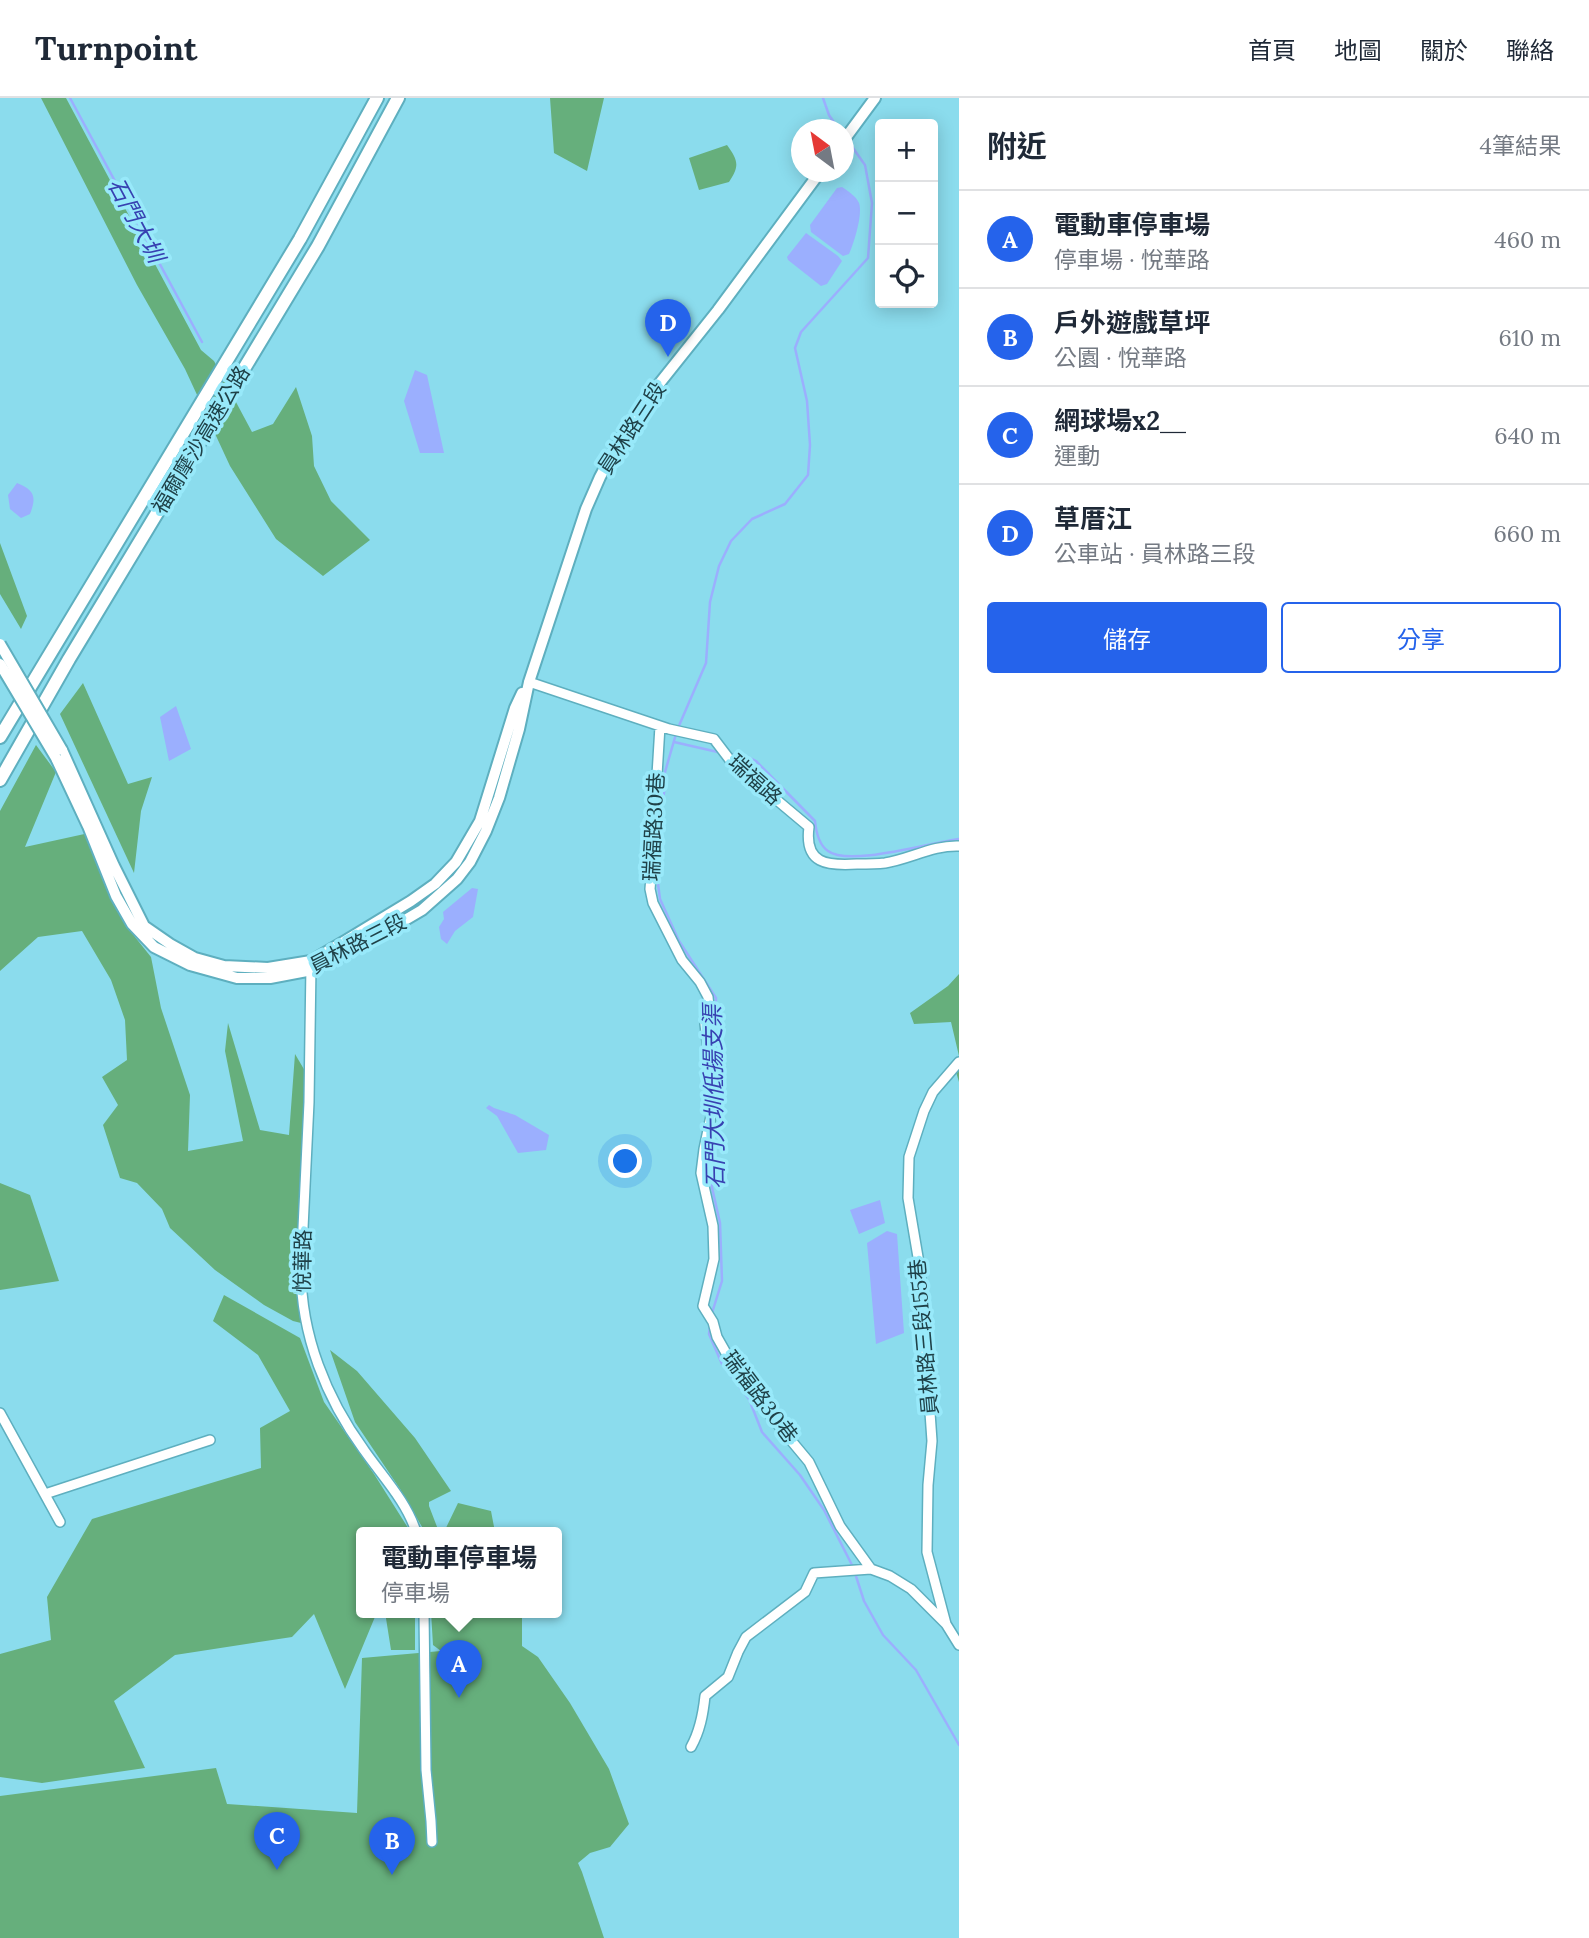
<!DOCTYPE html>
<html lang="zh-TW">
<head>
<meta charset="utf-8">
<style>
  :root { --surface:#fff; --page:#f2f2f3; --text:#1f2937; --muted:#747a83; --line:#e0e1e3; --accent:#2563eb }
  body { margin:0; font-family:Lora,"Noto Sans TC",serif; background:var(--page); color:var(--text) }
  .controls { position:absolute; right:21px; top:21px; display:grid; overflow:hidden; border-radius:7px; box-shadow:0 4px 18px #0003 }
  .controls button { width:63px; height:63px; display:grid; place-items:center; padding:0; border:0; border-bottom:2px solid var(--line); background:var(--surface); color:var(--text); font:35px sans-serif }
  .compass { position:absolute; left:791px; top:21px; width:63px; height:63px; border-radius:50%; background:var(--surface); box-shadow:0 4px 18px #0003; rotate:328deg }
  .you { position:absolute; left:626px; top:1064px; width:24px; height:24px; margin:-18px; border:5px solid #fff; border-radius:50%; background:#1a73e8; box-shadow:0 0 0 10px #1a73e833 }
  .badge { display:grid; place-items:center; width:46px; height:46px; border-radius:50%; background:var(--accent); color:#fff; font-size:23px; font-weight:700 }
  .pin { position:absolute; translate:-50% -58px; filter:drop-shadow(0 2px 4px #0008) }
  .pin::after { content:''; position:absolute; top:37px; width:24px; height:21px; background:inherit; clip-path:polygon(0 0,100% 0,50% 100%) }
  .popup { position:absolute; left:356px; top:1429px; width:206px; height:91px; box-sizing:border-box; display:grid; place-content:center; border-radius:7px; background:var(--surface); filter:drop-shadow(0 2px 5px #0005); font-size:23px; white-space:nowrap; color:var(--muted) }
  .popup b { font-size:26px; color:var(--text) }
  .popup::after { content:''; position:absolute; left:50%; top:100%; margin-left:-14px; border:14px solid transparent; border-top-color:var(--surface) }
  .list { margin:0; padding:0; list-style:none }
  h2 { display:flex; justify-content:space-between; align-items:center; height:91px; margin:0; padding:0 28px; font-size:30px }
  h2 small { font-size:23px; font-weight:400; color:var(--muted) }
  .list li { display:grid; grid-template-columns:46px 1fr auto; gap:21px; align-items:center; box-sizing:border-box; height:98px; padding:0 28px; border-top:2px solid var(--line) }
  .list b { display:block; font-size:26px; white-space:nowrap }
  .list p { margin:0; font-size:23px; white-space:nowrap; color:var(--muted) }
  .list em { font-size:23px; font-style:normal; color:var(--muted) }
  .actions { display:flex; gap:14px; padding:21px 28px }
  .actions a { flex:1; padding:16px 0; border:2px solid var(--accent); border-radius:7px; text-align:center; font-size:24px; color:var(--accent) }
  .actions .main { background:var(--accent); color:#fff }
  .icon { flex:none; width:38px; height:38px; fill:none; stroke:currentColor; stroke-width:2; stroke-linecap:round; stroke-linejoin:round }
  .map { position:relative; flex:none; width:959px; height:1840px; overflow:hidden }
  header { display:flex; align-items:center; gap:42px; box-sizing:border-box; height:98px; padding:0 35px; background:var(--surface); border-bottom:2px solid var(--line) }
  header strong { font-size:33px }
  nav { display:flex; gap:38px; margin-inline-start:auto; font-size:24px }
  main { display:flex }
  aside { flex:1; background:var(--surface) }
  .map>svg:first-child { display:block }
  .green { fill:#66af7c }
  .water { fill:#9baffe }
  .lines { fill:none; stroke-linecap:round; stroke-linejoin:round }
  .stream { stroke:#9baffe; stroke-width:2.5 }
  .minor-casing { stroke:#5eafbf; stroke-width:12 }
  .major-casing { stroke:#5eafbf; stroke-width:14 }
  .highway-casing { stroke:#5eafbf; stroke-width:16 }
  .minor { stroke:#fff; stroke-width:9 }
  .major { stroke:#fff; stroke-width:10 }
  .highway { stroke:#fff; stroke-width:12 }
  .major-bridge-casing { stroke:#5eafbf; stroke-width:14; stroke-linecap:butt }
  .major-bridge { stroke:#fff; stroke-width:10 }
  .labels { text-anchor:middle; stroke-width:7; stroke-linejoin:round; paint-order:stroke }
  .street-label { font-size:21px; fill:#1f4148; stroke:#98e9fa }
  .water-label { font-size:23px; font-style:italic; fill:#3741b1; stroke:#98e9fa }
</style>
</head>
<body>
<header>
<strong>Turnpoint</strong>
<nav><a>首頁</a><a>地圖</a><a>關於</a><a>聯絡</a></nav>
</header>
<main>
<div class="map">
<svg width="959" height="1840" viewBox="0 0 959 1840">
  <rect width="100%" height="100%" fill="#8bdced"/>
  <path class="green" d="M41 0H66L201 252 214 263 252 334 273 326 296 289 312 338 314 368 331 403 370 442 323 478 276 441 230 368 185 271 137 187Z
    M550 0H604L587 73 554 55Z
    M727 47C738 62 740 68 729 84L699 92 689 60Z
    M0 445 27 518 21 531 0 496Z
    M83 585 128 686 152 679 141 713 134 775 60 616Z
    M36 647 56 674 25 749 89 735 135 839 151 859 161 910 190 997 188 1053 243 1043 225 953 228 925 260 1032 289 1037 295 956 305 973 301 1225 293 1223 264 1207 215 1172 170 1130 162 1111 137 1085 120 1080 103 1027 118 1007 102 979 127 962 125 922 111 882 82 833 38 839 0 873V713Z
    M959 876V984L956 974 959 958 951 924 914 926 910 915 948 888Z
    M0 1085 30 1097 59 1183 0 1192Z
    M224 1197 300 1240 324 1304 374 1376 410 1433 361 1434V1514H377L345 1591 314 1516 292 1539 175 1557 114 1603 145 1670 42 1685 0 1679V1556L51 1542 47 1499 92 1421 261 1370 260 1330 290 1313 258 1257 213 1223Z
    M330 1252 357 1273 415 1340 451 1393 429 1404V1408L439 1434H425L400 1391 355 1324Z
    M458 1405 491 1413 495 1434H444Z
    M385 1514H415V1552H391Z
    M431 1514H522V1548L538 1559 570 1605 609 1671 629 1726 610 1749 590 1755 578 1765 582 1774 604 1840H0V1698L216 1670 227 1706 357 1715 362 1560 441 1553 433 1547Z"/>
  <path class="water" d="M842 89C848 93 856 98 859 105 863 116 854 145 849 156L843 158 811 134 810 127 837 90Z
    M806 135 838 158 842 163 827 186 821 188 788 162 787 159Z
    M415 272 427 277 444 355H420L404 303Z
    M17 385C34 392 37 398 30 416L21 420 10 411 8 397Z
    M176 608 191 651 169 663 160 619Z
    M472 790 478 791 473 819 455 833 447 846 441 841 439 829 444 821 443 814Z
    M489 1007 494 1010 515 1017 549 1037 546 1052 518 1055 497 1018 486 1010Z
    M880 1102 885 1125 859 1136 850 1112Z
    M887 1133 897 1136 904 1235 876 1246 867 1145Z"/>
  <g class="lines">
    <path class="stream" d="M70 0 202 244
      M823 0 829 17 839 32
      M678 630 706 565 710 504 719 468 731 443 752 421 785 406 808 377 810 347 807 303 795 250 801 234 868 160 872 105 865 67 848 43
      M676 636 665 674V689L659 723 658 786 660 801 679 843 716 900 713 962
      M674 644 722 655
      M728 656 748 659 756 663 815 723C816 733 819 747 828 753 849 769 932 744 959 741
      M712 1215 722 1183 720 1125 711 1085 713 1029
      M710 1228 709 1236 722 1266 749 1301 762 1334 800 1377 824 1412 853 1469
      M855 1475 864 1503 883 1537 916 1572 959 1647"/>
    <defs>
      <path id="minor" d="M529 584 669 631 714 641 730 662 744 666 758 679 772 698 809 729C804 766 827 768 857 766 866 766 876 766 885 765 910 761 933 747 959 748
        M660 628 657 677 651 718 653 756 650 791 653 805 682 862 700 884 708 899 709 909 705 926 711 978V1018L704 1051 701 1075 713 1128 714 1161 703 1208 713 1224 717 1239 734 1269 744 1280 769 1316 809 1364 840 1428 871 1471
        M311 867 309 1004 301 1172C301 1237 326 1300 364 1352 382 1378 407 1404 416 1434
        M0 1315 60 1424
        M45 1396 210 1342
        M424 1514 426 1672 431 1723 432 1744
        M946 1526 927 1454 928 1387 932 1343 920 1171 908 1100 909 1059 924 1013 933 994 959 964
        M691 1649C700 1633 703 1617 705 1598L728 1579 738 1554 746 1539 805 1494 814 1475 871 1471 890 1478 911 1491 946 1526 959 1547"/>
      <path id="major" d="M844 42 875 0
        M62 652 114 768 144 828 170 846 195 860 224 868 268 870 311 863 345 843 411 803 435 786 456 764 480 723 515 610 522 595
        M56 660 88 728 116 798 132 826 154 849 190 867 237 880H270L312 872 366 845 422 812 457 781 470 764 486 733 499 700 519 631 529 584 586 411 600 379 625 332 655 291 718 212 820 74"/>
      <path id="highway" d="M0 639 300 141 377 0
        M0 682 69 561 318 148 398 0"/>
    </defs>
    <use href="#minor" class="minor-casing"/>
    <use href="#major" class="major-casing"/>
    <use href="#highway" class="highway-casing"/>
    <use href="#minor" class="minor"/>
    <use href="#major" class="major"/>
    <use href="#highway" class="highway"/>
    <defs>
      <path id="major-bridge" d="M0 546 62 652
        M0 566 56 660"/>
    </defs>
    <use href="#major-bridge" class="major-bridge-casing"/>
    <use href="#major-bridge" class="major-bridge"/>
  </g>
  <g class="labels">
    <g class="street-label">
      <text transform="translate(632 330) rotate(-57)" y="7">員林路三段</text>
      <text transform="translate(201 342) rotate(-59)" y="7">福爾摩沙高速公路</text>
      <text transform="translate(755 682) rotate(42)" y="7">瑞福路</text>
      <text transform="translate(654 729) rotate(-87)" y="7">瑞福路30巷</text>
      <text transform="translate(358 846) rotate(-27)" y="7">員林路三段</text>
      <text transform="translate(303 1163) rotate(-89)" y="7">悅華路</text>
      <text transform="translate(924 1239) rotate(-95)" y="7">員林路三段155巷</text>
      <text transform="translate(760 1299) rotate(53)" y="7">瑞福路30巷</text>
    </g>
    <g class="water-label">
      <text transform="translate(136 122) rotate(62)" y="8">石門大圳</text>
      <text transform="translate(714 999) rotate(-91)" y="8">石門大圳低揚支渠</text>
    </g>
  </g>
</svg>
<div class="controls">
<button>+</button>
<button>−</button>
<button><svg class="icon" aria-label="locate" viewBox="0 0 24 24"><circle cx="12" cy="12" r="6"/><path d="M12 2v4M12 18v4M2 12h4M18 12h4"/></svg></button>
</div>
<svg class="compass" viewBox="-18 -18 36 36"><path d="M0-13l5 13h-10z" fill="#e53935"/><path d="M0 13l5-13h-10z" fill="#747a83"/></svg>
<div class="you"></div>
<div class="pin badge" style="left:459px;top:1600px">A</div>
<div class="popup"><b>電動車停車場</b>停車場</div>
<div class="pin badge" style="left:392px;top:1777px">B</div>
<div class="pin badge" style="left:277px;top:1772px">C</div>
<div class="pin badge" style="left:668px;top:259px">D</div>
</div>
<aside>
<h2>附近<small>4筆結果</small></h2>
<ul class="list">
<li><span class="badge">A</span><div><b>電動車停車場</b><p>停車場 · 悅華路</p></div><em>460 m</em></li>
<li><span class="badge">B</span><div><b>戶外遊戲草坪</b><p>公園 · 悅華路</p></div><em>610 m</em></li>
<li><span class="badge">C</span><div><b>網球場x2＿</b><p>運動</p></div><em>640 m</em></li>
<li><span class="badge">D</span><div><b>草厝江</b><p>公車站 · 員林路三段</p></div><em>660 m</em></li>
</ul>
<div class="actions"><a class="main">儲存</a><a>分享</a></div>
</aside>
</main>
</body>
</html>
